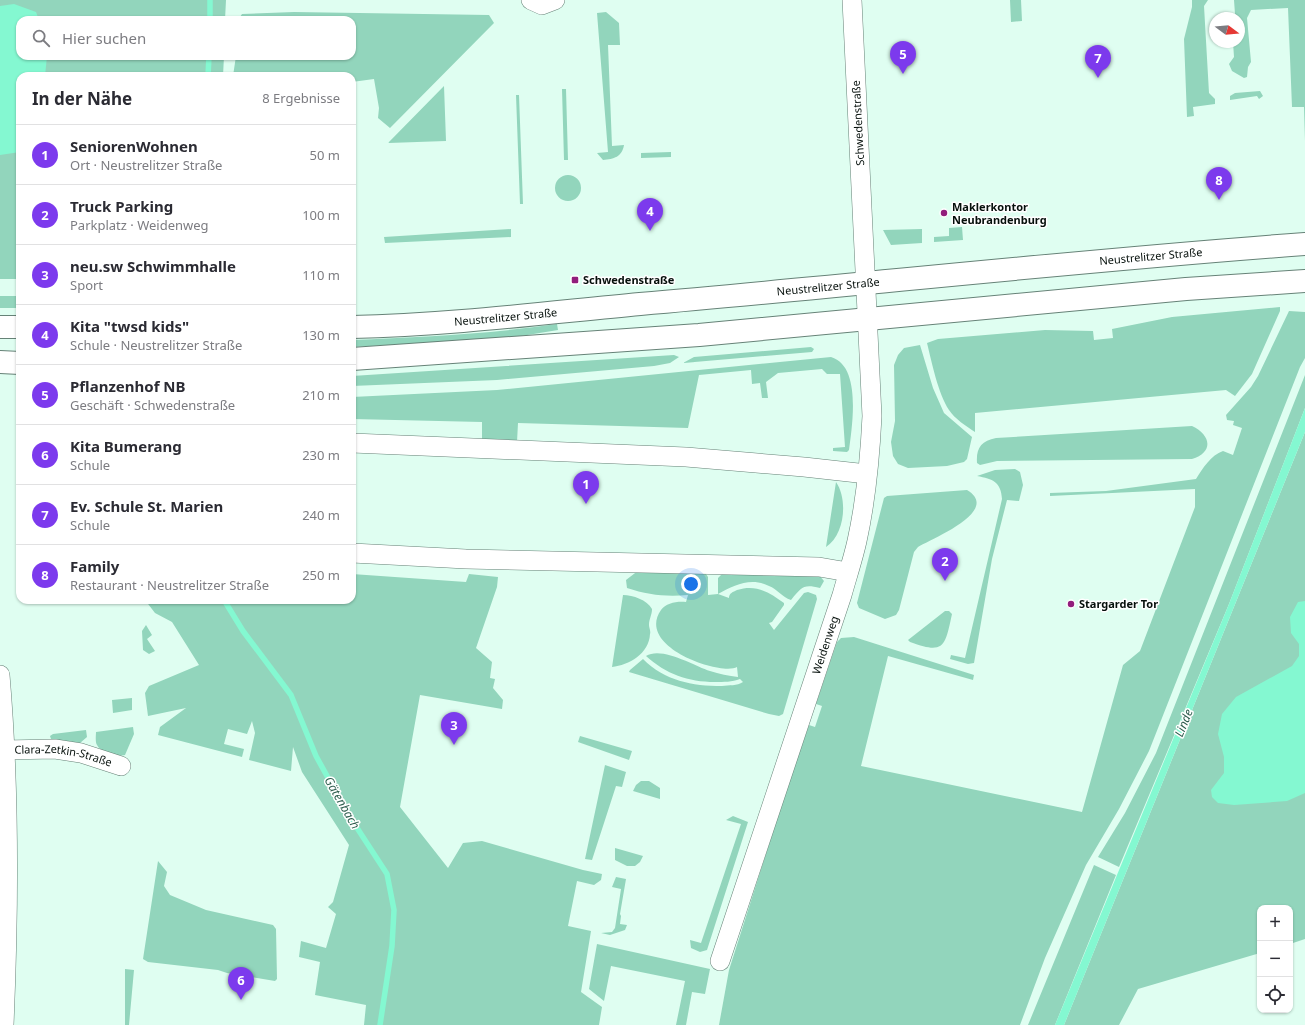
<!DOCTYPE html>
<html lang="de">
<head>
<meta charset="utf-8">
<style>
  :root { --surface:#fff; --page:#f2f2f3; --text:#2b2b33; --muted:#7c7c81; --line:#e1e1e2; --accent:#7c3aed }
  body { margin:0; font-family:"Noto Sans",sans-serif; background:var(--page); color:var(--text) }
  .controls { position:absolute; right:12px; bottom:12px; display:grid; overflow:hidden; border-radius:8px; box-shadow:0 1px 3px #0004 }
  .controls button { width:36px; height:36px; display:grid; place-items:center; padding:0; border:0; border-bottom:1px solid var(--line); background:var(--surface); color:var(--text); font:20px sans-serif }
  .compass { position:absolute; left:1209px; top:12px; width:36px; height:36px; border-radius:50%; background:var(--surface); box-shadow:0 1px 3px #0004; rotate:106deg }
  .you { position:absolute; left:691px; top:584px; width:14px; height:14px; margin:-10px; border:3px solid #fff; border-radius:50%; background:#1a73e8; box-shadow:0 0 0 6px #1a73e833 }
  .badge { display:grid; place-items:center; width:26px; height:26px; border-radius:50%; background:var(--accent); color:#fff; font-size:13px; font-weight:700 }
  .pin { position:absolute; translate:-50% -33px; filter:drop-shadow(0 1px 2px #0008) }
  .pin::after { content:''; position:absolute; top:21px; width:14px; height:12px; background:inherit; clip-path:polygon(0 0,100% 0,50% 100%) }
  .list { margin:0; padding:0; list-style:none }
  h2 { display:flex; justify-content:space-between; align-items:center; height:52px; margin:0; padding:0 16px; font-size:17px }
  h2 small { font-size:13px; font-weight:400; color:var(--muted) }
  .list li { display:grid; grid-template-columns:26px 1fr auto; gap:12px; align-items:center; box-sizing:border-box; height:60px; padding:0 16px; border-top:1px solid var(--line) }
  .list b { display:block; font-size:15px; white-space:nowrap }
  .list p { margin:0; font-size:13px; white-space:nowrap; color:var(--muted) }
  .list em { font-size:13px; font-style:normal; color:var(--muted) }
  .icon { flex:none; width:22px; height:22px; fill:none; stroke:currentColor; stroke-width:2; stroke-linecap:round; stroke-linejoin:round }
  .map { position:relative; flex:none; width:1305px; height:1025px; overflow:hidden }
  .search { position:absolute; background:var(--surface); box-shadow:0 1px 3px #0004; left:16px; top:16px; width:340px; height:44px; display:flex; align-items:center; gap:10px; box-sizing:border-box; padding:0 14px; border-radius:12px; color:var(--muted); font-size:15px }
  .panel { position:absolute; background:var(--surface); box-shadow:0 1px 3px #0004; left:16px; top:72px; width:340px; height:532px; border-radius:12px }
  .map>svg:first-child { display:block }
  .green { fill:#92d5bc }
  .water { fill:#84f8d1 }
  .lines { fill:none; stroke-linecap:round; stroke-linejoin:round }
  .stream { stroke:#84f8d1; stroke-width:5.5 }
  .street-casing { stroke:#668277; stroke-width:20 }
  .secondary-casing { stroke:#668277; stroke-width:24 }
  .street { stroke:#fff; stroke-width:19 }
  .secondary { stroke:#fff; stroke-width:22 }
  .poi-dot { fill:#921d7c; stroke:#fff; stroke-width:1.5 }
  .labels { text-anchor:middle; stroke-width:3; stroke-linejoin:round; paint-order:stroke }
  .street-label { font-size:11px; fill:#06100c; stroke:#fff }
  .poi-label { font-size:11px; font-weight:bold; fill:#06100c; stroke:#fff; text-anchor:start }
  .water-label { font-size:12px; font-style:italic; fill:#2e5e4e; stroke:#fff }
</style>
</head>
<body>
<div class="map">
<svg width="1305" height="1025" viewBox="0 0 1305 1025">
  <rect width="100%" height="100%" fill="#dffef1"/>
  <path class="green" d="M0 0H226L225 20H20V56H224L223 76H20V279H0Z
    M1010 0H1021L1022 21 1011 22Z
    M1192 0H1208L1204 6 1209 93 1215 99V104L1193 107 1194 116 1187 117 1184 39 1192 7Z
    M1234 0H1305V141L1304 107H1292L1288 8 1251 10 1247 18 1251 62 1248 67 1247 77 1244 78 1232 71 1229 64 1234 57 1233 42H1239V18H1231V15L1235 14Z
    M294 12 489 15 494 23 390 128 378 118 379 108 374 79 352 82V76H233L236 56H352V20H238L242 14Z
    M606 12 619 23 620 45H608L612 146 624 145C622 157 614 159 603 160L597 153 608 152 597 13Z
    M444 86 446 141 388 143Z
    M562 89H566L568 160H564Z
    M1260 91 1263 96 1259 99 1257 96 1230 100V96L1235 93Z
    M516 95H519L523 204H520Z
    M671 152V157L641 158V153Z
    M555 188a13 13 0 1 1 26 0a13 13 0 1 1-26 0Z
    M962 227 963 240 934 242V237L949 236V228Z
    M511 229V237L385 243 384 237Z
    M922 229V243L891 245 883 230Z
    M0 296H20V308H0Z
    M1280 307V311L1252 374 1235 396 1226 390 975 413V432C966 426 955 419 949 410 938 393 932 363 927 343L938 339 1045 330 1093 331 1094 340 1113 338 1112 329 1172 317Z
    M1289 311 1305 312V358L1300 367 1149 751 1119 809 1086 865 1045 958 1020 1025H719L729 970 784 797 809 725 815 727 822 706 816 704 837 642 841 638 854 637 974 675 973 680 888 656 861 766 1082 812 1123 665 1140 651 1195 507V489L1050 496V493L1106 491 1196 479C1203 468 1211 455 1223 451L1233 455 1242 428 1233 425 1234 421 1227 420 1226 415 1251 387 1258 376Z
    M557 324 558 330 515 337 466 341 352 347V340C421 337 489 334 557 324Z
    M920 345 933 388 944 413 972 437 967 459 964 462 947 466 908 468 898 464 893 456 891 442 895 421 894 365 898 355 904 348Z
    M811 347 814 349 812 352 683 363 694 357Z
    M674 355 679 357 670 363 654 366 497 380 352 386V376Z
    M831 357C862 366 852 427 849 450L847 452 833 451V448L845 447 840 374H827L822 369 778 373 766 382 768 398H762L760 383 752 384 751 370 699 375 688 428 518 423 517 442 482 441V422L352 419V397L497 390Z
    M1305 375V408L1229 604 1119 867 1098 857 1125 813 1156 753Z
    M1192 426C1211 435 1214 452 1192 459L997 461 980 465 977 463C976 448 981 441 996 438Z
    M1305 432V939L1290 944V908H1260V953L1138 989 1119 1025H1064Z
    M1015 469 1020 472 1023 485 1019 501 1007 500 992 559 974 663 968 664 950 659 951 655 965 658 1002 499C1001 482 993 479 977 476L995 470Z
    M836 482C848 499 845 535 826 547Z
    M967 490C1002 511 931 539 918 547L914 552 899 610 896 615 885 619 859 608 857 603 884 498 887 496Z
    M639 570 704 571 708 577V595L718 594V578L723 573 819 575 824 581 820 588C803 584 802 587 791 600 782 597 777 589 769 586 751 577 734 585 718 594L729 598C729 593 733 592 737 590 756 584 769 592 784 603V605L772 622 769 623 774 630 804 593 808 592 816 595 817 599 783 714 779 716 769 714 629 672 630 670 643 659C665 681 692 686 722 686 729 685 737 686 743 682L740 679C732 682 724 682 715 682 688 682 666 674 646 656 662 646 694 666 710 671 719 674 729 676 738 677L737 667C721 676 635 647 661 610 666 603 677 601 686 602L688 595C666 597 648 595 627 588L626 580Z
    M352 574 466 582 469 574 498 577 497 587 476 648 492 662 490 678 495 679 493 688 503 700 502 709 420 695 400 807 448 868 463 843 482 841 583 870 602 874 601 880 594 885 577 881 568 926 591 931 581 992 602 1007 599 1025H364L366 1005 315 995 320 962 299 957 301 941 326 948 336 914 328 907 333 902 349 845 302 772 293 747 291 771 249 760 255 733 252 721 247 734 228 729 224 744 244 749 242 757 158 735 160 727 186 708 148 716 145 693 149 686 199 665 172 622 155 613 145 600H352Z
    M623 595C633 595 647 600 652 609 652 615 649 619 649 625 649 628 651 631 650 634 649 654 629 665 612 667Z
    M945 611H949L952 614C945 646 945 655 910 642L908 640Z
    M146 625 152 635 147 639 155 651 149 654 143 650 142 631Z
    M132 698V710L113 713 112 700Z
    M133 727 134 734 125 755C119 757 100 752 97 745 95 742 96 735 96 732Z
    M86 730 87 737 80 743 51 739 50 736 53 734Z
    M580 736 632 751 629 760 578 742Z
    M605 765 626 772 622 787 616 786 592 860 585 859Z
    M641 781H649L660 788V799L633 791 636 785Z
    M733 816 748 822 707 950 700 952 691 948 690 940 701 943 741 824 726 820Z
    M615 848 643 856 640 862 635 866H627L615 860Z
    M158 861 167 872 164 886 170 895 206 910 273 925 276 929 277 979 275 981 227 973 218 970 148 962 143 959Z
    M1094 865 1116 875 1055 1025H1028Z
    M616 877 626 879 620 914 621 916 620 924 627 925 625 930 610 935 601 933 612 932 615 928 621 889 612 887Z
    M597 944 710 969 705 994 692 992 686 1025H676L685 981 611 966 604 1001 589 989Z
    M125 969 134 970 129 1025H125Z"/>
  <path class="water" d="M14 4 36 12 39 20H20V56H47L45 76H20V152L0 155V6Z
    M1305 408V432L1064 1025H1055L1229 604Z
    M1305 601V793L1287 801 1234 805 1218 803 1212 797 1211 790 1224 773V757L1218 734 1222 714 1236 697 1292 666 1299 656V644L1291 633 1290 617 1298 602Z"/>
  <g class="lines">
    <path class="stream" d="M210 0V20
      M208 76 209 56
      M224 600 243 631 291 695 316 756 348 814 387 874 394 910 392 946 380 1025"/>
    <defs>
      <g id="street">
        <path d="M531 0 542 5 555 0"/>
        <path d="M352 443 686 457 804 467 867 474"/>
        <path d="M352 553 466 559 819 567 848 572"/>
        <path d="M0 675C10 791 9 909 4 1025"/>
        <path id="s1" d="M4 750 55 749 81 753 121 766"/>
        <path id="s2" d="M720 961 842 595C847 577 853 559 857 541 866 500 870 458 872 416L852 0"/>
      </g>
      <g id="secondary">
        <path d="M0 327H20"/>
        <path id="s3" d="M352 327C448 325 544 313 640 304 861 285 1083 260 1305 244"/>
        <path d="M352 359 699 335 1186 289 1305 281"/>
        <path d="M0 362 20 363"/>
      </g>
    </defs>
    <use href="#street" class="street-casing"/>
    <use href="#secondary" class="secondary-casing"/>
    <use href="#street" class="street"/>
    <use href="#secondary" class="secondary"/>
  </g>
  <g class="poi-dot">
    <circle cx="944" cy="213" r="4"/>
    <rect x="571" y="276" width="8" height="8" rx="2"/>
    <circle cx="1071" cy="604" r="4"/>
  </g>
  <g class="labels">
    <g class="street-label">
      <text transform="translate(858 123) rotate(-93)" y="4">Schwedenstraße</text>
      <text dy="4" stroke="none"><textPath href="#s3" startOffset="802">Neustrelitzer Straße</textPath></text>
      <text dy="4" stroke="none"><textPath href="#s3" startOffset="478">Neustrelitzer Straße</textPath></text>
      <text dy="4" stroke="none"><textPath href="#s3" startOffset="154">Neustrelitzer Straße</textPath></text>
      <text dy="4" stroke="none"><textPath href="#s2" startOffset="333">Weidenweg</textPath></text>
      <text dy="4" stroke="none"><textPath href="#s1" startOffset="60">Clara-Zetkin-Straße</textPath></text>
    </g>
    <g class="poi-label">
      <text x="952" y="211">Maklerkontor<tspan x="952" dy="13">Neubrandenburg</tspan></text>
      <text x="583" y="284">Schwedenstraße</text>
      <text x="1079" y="608">Stargarder Tor</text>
    </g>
    <g class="water-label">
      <text transform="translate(1184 723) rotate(-68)" y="4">Linde</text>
      <text transform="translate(342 803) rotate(60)" y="4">Gätenbach</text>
    </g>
  </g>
</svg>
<div class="controls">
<button>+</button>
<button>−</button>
<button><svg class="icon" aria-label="locate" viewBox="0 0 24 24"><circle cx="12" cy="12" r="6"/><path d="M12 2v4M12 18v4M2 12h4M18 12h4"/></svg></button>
</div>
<svg class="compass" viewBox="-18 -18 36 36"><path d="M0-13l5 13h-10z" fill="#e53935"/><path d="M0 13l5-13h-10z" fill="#7c7c81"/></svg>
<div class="you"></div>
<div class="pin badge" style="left:586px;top:504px">1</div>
<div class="pin badge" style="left:945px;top:581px">2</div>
<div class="pin badge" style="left:454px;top:745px">3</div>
<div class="pin badge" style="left:650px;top:231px">4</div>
<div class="pin badge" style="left:903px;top:74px">5</div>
<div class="pin badge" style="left:241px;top:1000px">6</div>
<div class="pin badge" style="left:1098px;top:78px">7</div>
<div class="pin badge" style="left:1219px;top:200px">8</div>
<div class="search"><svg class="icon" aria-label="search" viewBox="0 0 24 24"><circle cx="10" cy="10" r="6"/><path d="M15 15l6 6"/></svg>Hier suchen</div>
<section class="panel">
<h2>In der Nähe<small>8 Ergebnisse</small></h2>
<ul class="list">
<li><span class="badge">1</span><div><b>SeniorenWohnen</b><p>Ort · Neustrelitzer Straße</p></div><em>50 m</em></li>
<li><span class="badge">2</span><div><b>Truck Parking</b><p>Parkplatz · Weidenweg</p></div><em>100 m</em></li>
<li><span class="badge">3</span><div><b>neu.sw Schwimmhalle</b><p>Sport</p></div><em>110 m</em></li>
<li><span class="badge">4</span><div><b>Kita &quot;twsd kids&quot;</b><p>Schule · Neustrelitzer Straße</p></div><em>130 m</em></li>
<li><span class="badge">5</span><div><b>Pflanzenhof NB</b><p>Geschäft · Schwedenstraße</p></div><em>210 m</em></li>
<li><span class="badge">6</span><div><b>Kita Bumerang</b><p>Schule</p></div><em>230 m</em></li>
<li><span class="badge">7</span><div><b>Ev. Schule St. Marien</b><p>Schule</p></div><em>240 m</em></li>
<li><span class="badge">8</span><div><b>Family</b><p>Restaurant · Neustrelitzer Straße</p></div><em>250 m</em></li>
</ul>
</section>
</div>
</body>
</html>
